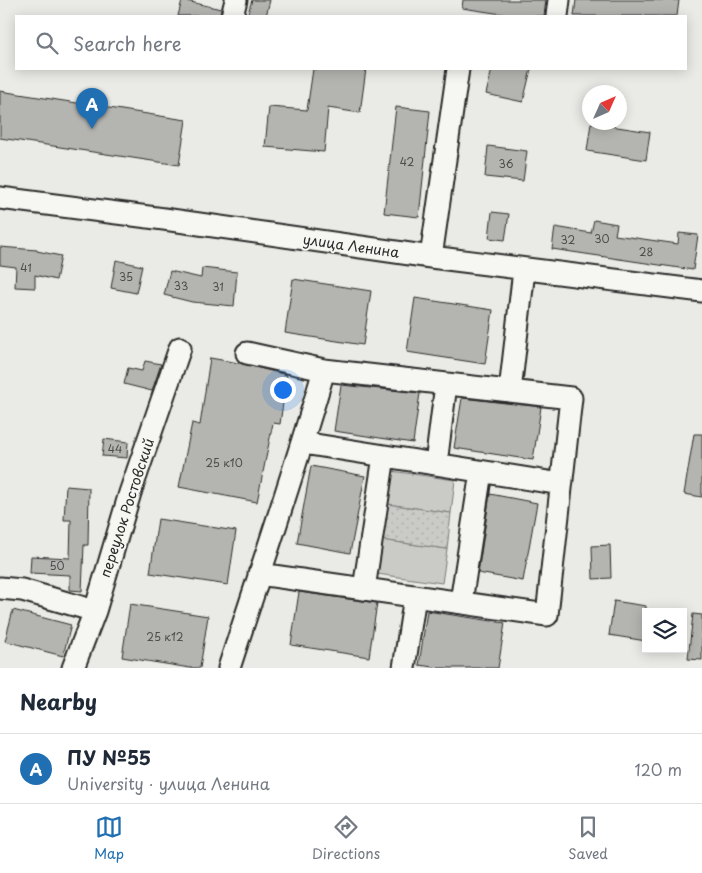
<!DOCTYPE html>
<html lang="en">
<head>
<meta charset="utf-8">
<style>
  :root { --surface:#fff; --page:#f6f6f7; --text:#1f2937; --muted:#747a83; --line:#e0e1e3; --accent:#1f6fb2 }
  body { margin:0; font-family:"Playpen Sans",sans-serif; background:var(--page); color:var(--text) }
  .controls { position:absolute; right:15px; bottom:15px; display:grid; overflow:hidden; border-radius:0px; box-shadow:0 2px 12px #0003 }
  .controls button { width:45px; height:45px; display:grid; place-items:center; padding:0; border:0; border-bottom:1px solid var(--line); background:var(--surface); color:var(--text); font:25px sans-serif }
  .compass { position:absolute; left:582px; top:85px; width:45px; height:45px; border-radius:50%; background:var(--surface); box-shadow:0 2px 12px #0003; rotate:45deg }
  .you { position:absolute; left:282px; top:389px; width:18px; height:18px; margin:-12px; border:4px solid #fff; border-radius:50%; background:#1a73e8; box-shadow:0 0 0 8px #1a73e833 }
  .badge { display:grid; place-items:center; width:32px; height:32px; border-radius:50%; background:var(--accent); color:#fff; font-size:16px; font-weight:700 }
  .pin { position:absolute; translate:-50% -41px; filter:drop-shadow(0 1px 2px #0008) }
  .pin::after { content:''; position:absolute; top:26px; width:18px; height:15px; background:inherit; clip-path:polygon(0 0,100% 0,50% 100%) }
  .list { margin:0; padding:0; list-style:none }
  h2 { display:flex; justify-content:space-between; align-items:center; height:65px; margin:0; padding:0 20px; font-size:21px }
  h2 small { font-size:16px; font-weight:400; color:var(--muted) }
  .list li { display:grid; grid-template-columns:32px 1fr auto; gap:15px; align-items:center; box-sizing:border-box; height:70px; padding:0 20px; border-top:1px solid var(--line) }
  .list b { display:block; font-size:19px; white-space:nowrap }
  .list p { margin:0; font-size:16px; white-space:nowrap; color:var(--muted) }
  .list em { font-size:16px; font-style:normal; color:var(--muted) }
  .icon { flex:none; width:28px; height:28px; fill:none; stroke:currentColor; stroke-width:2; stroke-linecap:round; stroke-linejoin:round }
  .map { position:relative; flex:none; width:702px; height:668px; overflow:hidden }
  .search { position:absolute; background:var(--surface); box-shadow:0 2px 12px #0003; left:15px; right:15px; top:15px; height:55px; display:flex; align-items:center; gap:12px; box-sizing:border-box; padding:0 18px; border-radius:0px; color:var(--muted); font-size:19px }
  .sheet { height:135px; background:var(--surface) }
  nav { display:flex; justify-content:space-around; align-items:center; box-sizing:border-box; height:70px; border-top:1px solid var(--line); background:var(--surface); font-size:14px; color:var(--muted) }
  nav a { display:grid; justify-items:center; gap:2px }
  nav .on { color:var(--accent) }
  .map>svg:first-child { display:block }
  .grass { fill:#cacac7; stroke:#7a7a79 }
  .park { fill:url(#park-dots); stroke:#7a7a79 }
  .building { fill:#b4b4b1; stroke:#2b2b2b }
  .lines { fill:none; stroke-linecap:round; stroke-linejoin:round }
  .minor-casing { stroke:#2b2b2b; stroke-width:25 }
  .minor { stroke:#f6f6f2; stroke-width:21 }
  .labels { text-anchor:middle; stroke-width:4; stroke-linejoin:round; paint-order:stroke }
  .number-label { font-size:11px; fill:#4d4d4c }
  .street-label { font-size:14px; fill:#2b2b2b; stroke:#f6f6f2 }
</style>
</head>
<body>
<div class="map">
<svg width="702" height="668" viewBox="0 0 702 668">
  <defs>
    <pattern id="park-dots" width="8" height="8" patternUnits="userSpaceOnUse" patternTransform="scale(1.25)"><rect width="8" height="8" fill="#cacac7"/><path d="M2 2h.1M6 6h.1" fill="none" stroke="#aeaeab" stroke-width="1.8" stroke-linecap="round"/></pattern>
  </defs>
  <rect width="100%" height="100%" fill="#eaeae6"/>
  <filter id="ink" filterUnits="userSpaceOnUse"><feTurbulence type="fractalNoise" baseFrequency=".02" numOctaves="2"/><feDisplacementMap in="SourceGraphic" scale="10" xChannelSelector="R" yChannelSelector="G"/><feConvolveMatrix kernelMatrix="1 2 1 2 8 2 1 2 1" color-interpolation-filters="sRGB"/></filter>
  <g filter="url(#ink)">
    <path class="grass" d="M391 471 455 480 451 513 387 504Z
      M381 540 447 549 442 583 377 574Z"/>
    <path class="park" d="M387 504 451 513 447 549 381 540Z"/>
    <path class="building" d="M182 0 221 9 220 16H178Z
      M252 0H270L266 16H247Z
      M463 0H546L544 16H515L462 8Z
      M576 0H679L677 16H574Z
      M313 69H366L360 113 328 108 324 152 265 147 269 107 307 110Z
      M492 69H531L523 102 486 94Z
      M0 91 186 120 179 165 0 138Z
      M396 107 430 111 419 217 384 213Z
      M591 123 650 132 646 160 587 151Z
      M488 146 527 151 523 181 485 177Z
      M492 212 509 214 505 240 489 238Z
      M594 220 617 224 615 235 678 244 679 233 698 235 693 270 552 249 555 227 591 233Z
      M0 247 37 250V251L61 256 56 280 35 275V288L15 287 16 267 0 265Z
      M116 260 142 266 136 293 111 288Z
      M202 268 237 272 234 306 192 302 164 295 170 271 201 278Z
      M293 279 371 291 363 345 285 333Z
      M415 298 493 310 485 364 407 352Z
      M210 358 239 363 287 375 280 424 273 423 257 502 179 487 192 423 200 425Z
      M145 361 161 364 152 391 124 384 128 368 142 371Z
      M341 385 420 393 413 443 334 431Z
      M462 398 541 407 533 460 454 448Z
      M694 434H702V497L684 494Z
      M104 439 128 442 127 458 102 456Z
      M311 466 365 476 350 553 297 543Z
      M66 486 89 488 88 545H84L82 591 70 590V575L30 573 31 556 70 558 71 520H64Z
      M490 494 537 503 523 581 478 573Z
      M158 519 236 531 228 585 150 573Z
      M610 545 611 578 593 579 592 546Z
      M299 592 377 603 369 657 291 645Z
      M614 601 646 606V641L609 635Z
      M130 604 208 616 200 668H190L122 657Z
      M13 610 71 625 63 656 5 641Z
      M427 611 505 623 498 668H440L419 665Z
      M693 614 702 615V660L688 659Z"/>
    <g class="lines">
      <defs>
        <path id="minor" d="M232 16 236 0
          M557 16 559 0
          M0 198 164 219 431 257 702 291
          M431 257 458 69
          M247 353 324 370
          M510 391 524 270
          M303 443 561 484
          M436 464 446 384
          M0 588 22 590 95 611
          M364 589 384 456
          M461 602 481 472
          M73 668 95 611 130 493 180 348
          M229 668C261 569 295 470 324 370L571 398 547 615 259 574
          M404 668 415 596"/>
      </defs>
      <use href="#minor" class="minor-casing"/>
      <use href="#minor" class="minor"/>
    </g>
  </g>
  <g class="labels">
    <g class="number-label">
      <text x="407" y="166">42</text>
      <text x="506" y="168">36</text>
      <text x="602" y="243">30</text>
      <text x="568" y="244">32</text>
      <text x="646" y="256">28</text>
      <text x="26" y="272">41</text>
      <text x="126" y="281">35</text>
      <text x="181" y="290">33</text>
      <text x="218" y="291">31</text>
      <text x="115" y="453">44</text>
      <text x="224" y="467">25 к10</text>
      <text x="57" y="570">50</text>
      <text x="165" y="641">25 к12</text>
    </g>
    <g class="street-label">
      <text transform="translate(351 246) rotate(8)" y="5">улица Ленина</text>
      <text transform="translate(127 508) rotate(-72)" y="5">переулок Ростовский</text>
    </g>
  </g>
</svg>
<div class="controls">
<button><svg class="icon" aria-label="layers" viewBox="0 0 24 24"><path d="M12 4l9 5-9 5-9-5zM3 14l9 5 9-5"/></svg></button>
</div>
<svg class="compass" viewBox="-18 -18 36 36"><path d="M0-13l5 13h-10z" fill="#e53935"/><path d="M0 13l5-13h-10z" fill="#747a83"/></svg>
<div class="you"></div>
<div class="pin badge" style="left:92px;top:129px">A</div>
<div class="search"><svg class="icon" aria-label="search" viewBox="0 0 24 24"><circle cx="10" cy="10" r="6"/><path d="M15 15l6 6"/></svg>Search here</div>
</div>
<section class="sheet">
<h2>Nearby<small></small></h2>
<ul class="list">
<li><span class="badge">A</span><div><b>ПУ №55</b><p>University · улица Ленина</p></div><em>120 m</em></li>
</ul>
</section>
<nav>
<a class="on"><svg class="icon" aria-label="map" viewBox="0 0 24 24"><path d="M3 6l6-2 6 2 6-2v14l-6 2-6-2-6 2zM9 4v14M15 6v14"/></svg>Map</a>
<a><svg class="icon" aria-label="directions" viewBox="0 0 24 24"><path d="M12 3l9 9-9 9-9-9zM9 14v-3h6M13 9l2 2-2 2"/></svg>Directions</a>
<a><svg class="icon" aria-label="saved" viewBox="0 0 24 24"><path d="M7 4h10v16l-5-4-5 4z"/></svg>Saved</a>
</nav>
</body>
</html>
